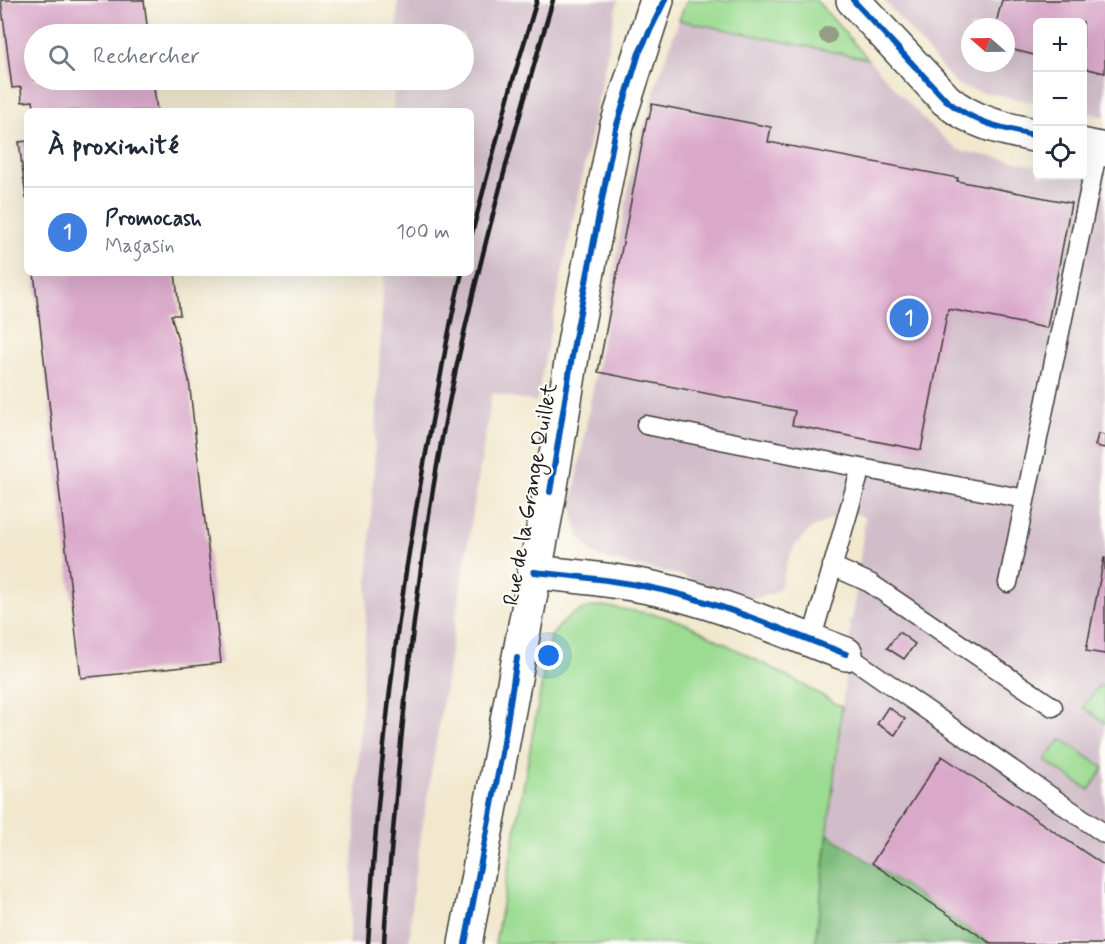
<!DOCTYPE html>
<html lang="fr">
<head>
<meta charset="utf-8">
<style>
  :root { --surface:#fff; --page:#f6f6f7; --text:#1f2937; --muted:#747a83; --line:#e0e1e3; --accent:#b5179e }
  body { margin:0; font-family:Mynerve,sans-serif; background:var(--page); color:var(--text) }
  .controls { position:absolute; right:18px; top:18px; display:grid; overflow:hidden; border-radius:9px; box-shadow:0 6px 24px #0002 }
  .controls button { width:54px; height:54px; display:grid; place-items:center; padding:0; border:0; border-bottom:2px solid var(--line); background:var(--surface); color:var(--text); font:30px sans-serif }
  .compass { position:absolute; left:961px; top:18px; width:54px; height:54px; border-radius:50%; background:var(--surface); box-shadow:0 6px 24px #0002; rotate:290deg }
  .you { position:absolute; left:549px; top:656px; width:21px; height:21px; margin:-15px; border:4px solid #fff; border-radius:50%; background:#1a73e8; box-shadow:0 0 0 9px #1a73e833 }
  .badge { display:grid; place-items:center; width:39px; height:39px; border-radius:50%; background:var(--accent); color:#fff; font-size:20px; font-weight:700 }
  .pin { position:absolute; translate:-50% -50%; border:3px solid #fff; box-shadow:0 2px 6px #0006 }
  .list { margin:0; padding:0; list-style:none }
  h2 { display:flex; justify-content:space-between; align-items:center; height:78px; margin:0; padding:0 24px; font-size:26px }
  h2 small { font-size:20px; font-weight:400; color:var(--muted) }
  .list li { display:grid; grid-template-columns:39px 1fr auto; gap:18px; align-items:center; box-sizing:border-box; height:90px; padding:0 24px; border-top:2px solid var(--line) }
  .list b { display:block; font-size:22px; white-space:nowrap }
  .list p { margin:0; font-size:20px; white-space:nowrap; color:var(--muted) }
  .list em { font-size:20px; font-style:normal; color:var(--muted) }
  .icon { flex:none; width:33px; height:33px; fill:none; stroke:currentColor; stroke-width:2; stroke-linecap:round; stroke-linejoin:round }
  .map { position:relative; flex:none; width:1105px; height:944px; overflow:hidden }
  .search { position:absolute; background:var(--surface); box-shadow:0 6px 24px #0002; left:24px; top:24px; width:450px; height:66px; display:flex; align-items:center; gap:15px; box-sizing:border-box; padding:0 21px; border-radius:33px; color:var(--muted); font-size:22px }
  .panel { position:absolute; background:var(--surface); box-shadow:0 6px 24px #0002; left:24px; top:108px; width:450px; height:168px; border-radius:9px }
  .map>svg:first-child { display:block }
  .industrial { fill:#d1bdc9; fill-rule:evenodd }
  .green { fill:#9cdc92; stroke:#5c7c57; stroke-width:1.5 }
  .forest { fill:#7dbc7c; stroke:#4c6c4c; stroke-width:1.5 }
  .building { fill:#daa9ca }
  .lines { fill:none; stroke-linecap:round; stroke-linejoin:round }
  .service-casing { stroke:#3c3b37; stroke-width:21 }
  .minor-casing { stroke:#3c3b37; stroke-width:36 }
  .tertiary-casing { stroke:#3c3b37; stroke-width:36 }
  .service { stroke:#fff; stroke-width:18 }
  .minor { stroke:#fff; stroke-width:33 }
  .tertiary { stroke:#fff; stroke-width:33 }
  .rail { stroke:#1c1c1c; stroke-width:4.5 }
  .cycleway-casing { stroke:#fdfcf7; stroke-width:10 }
  .cycleway { stroke:#0057b8; stroke-width:6 }
  .tree { fill:#959d83 }
  .labels { text-anchor:middle; stroke-width:4.5; stroke-linejoin:round; paint-order:stroke }
  .street-label { font-size:22px; fill:#1c1c1c; stroke:#fdfcf7 }
</style>
</head>
<body>
<div class="map">
<svg width="1105" height="944" viewBox="0 0 1105 944">
  <rect width="100%" height="100%" fill="#fdfcf7"/>
  <filter id="ink" filterUnits="userSpaceOnUse"><feTurbulence type="fractalNoise" baseFrequency=".0167" numOctaves="2"/><feDisplacementMap in="SourceGraphic" scale="12" xChannelSelector="R" yChannelSelector="G"/><feConvolveMatrix kernelMatrix="1 2 1 2 8 2 1 2 1" color-interpolation-filters="sRGB"/></filter>
  <filter id="wash" filterUnits="userSpaceOnUse"><feTurbulence type="fractalNoise" baseFrequency=".008" numOctaves="4" result="noise"/><feDisplacementMap in="SourceGraphic" scale="24" xChannelSelector="R" yChannelSelector="G"/><feGaussianBlur stdDeviation="1.35" result="paint"/><feColorMatrix in="noise" values="0 0 0 0 0 0 0 0 0 0 0 0 0 0 0 0 0 1.4 0 .05"/><feComposite in="paint" operator="in"/></filter>
  <g filter="url(#wash)">
    <rect width="100%" height="100%" fill="#f1e8ce"/>
    <path class="industrial" d="M398 0H618L536 402 492 393 414 880 409 944H349L384 273H471V111H393L394 80H464V34H397Z
      M884 0H1105V117L1083 112 1082 22H1038L1037 103 965 88 955 83ZM970 27H1006V63H970Z
      M679 20 868 59 928 124 958 150 1037 166 1038 176 1083 175 1105 180V944H992L828 834 851 626 848 624 853 616 865 518 858 514 840 515 812 528 797 543 791 553 784 571 781 585 774 593 749 600 679 575 607 560 591 552 579 536 574 517 573 500 633 164 657 82Z"/>
    <path class="green" d="M687 0H816L868 59 679 20Z
      M603 606 659 615 687 624 787 676 842 707 815 944H495L550 638C564 618 579 606 603 606Z
      M1099 685 1105 689V723L1083 707Z
      M1061 739 1104 768 1089 790 1045 761Z"/>
    <path class="forest" d="M828 834 992 944H815Z"/>
    <g id="blocks">
      <path class="building" d="M1 0H144L148 34H34V80H153L157 111H35L33 101 22 102 21 87 12 88Z
        M1002 0H1105V73L1083 68V22H1038V56L1006 48V27H995Z
        M652 104 771 127 768 142 958 178 957 181 1071 203 1047 328 948 309 921 450 792 425 795 411 598 372 647 118 649 119Z
        M27 141V198H26L19 142Z
        M34 273H175L180 315H171L189 380 221 663 81 678Z
        M1098 434 1105 435V448L1095 446Z
        M1104 558H1105V654L1086 651Z
        M899 632 915 644 904 659 887 648Z
        M888 707 905 719 895 735 877 724Z
        M942 756 1105 866V944H992L872 863Z"/>
    </g>
  </g>
  <g filter="url(#ink)">
    <use href="#blocks" fill-opacity="0" stroke="#3c3b37" stroke-width="1.5"/>
    <g class="lines">
      <defs>
        <path id="service" d="M646 425 861 468
          M832 566 870 583 1053 707
          M1008 583 1098 149
          M811 641 861 468 1025 499
          M846 654 1105 834"/>
        <path id="minor" d="M534 572C581 577 628 581 674 593 733 608 790 633 846 654"/>
        <path id="tertiary" d="M853 0 946 100C973 123 1004 129 1038 136
          M1082 145 1105 150
          M465 944 550 492 575 338 616 128 657 0"/>
      </defs>
      <use href="#service" class="service-casing"/>
      <use href="#minor" class="minor-casing"/>
      <use href="#tertiary" class="tertiary-casing"/>
      <use href="#service" class="service"/>
      <use href="#minor" class="minor"/>
      <use href="#tertiary" class="tertiary"/>
      <path class="rail" d="M471 237 512 83 537 0
        M368 944C378 765 399 587 434 411 443 365 450 318 462 273
        M384 944C386 899 391 854 395 809 406 676 421 543 447 412 475 273 513 136 553 0"/>
      <defs>
        <path id="cycleway" d="M853 0 946 100C973 123 1004 129 1038 136
          M550 492 575 338 616 128 639 53 665 0
          M534 572C581 577 628 581 674 593 733 608 790 633 846 654
          M465 944 503 748 517 658"/>
      </defs>
      <use href="#cycleway" class="cycleway-casing"/>
      <use href="#cycleway" class="cycleway"/>
    </g>
    <circle class="tree" cx="828" cy="35" r="9"/>
  </g>
  <g class="labels">
    <g class="street-label">
      <text transform="translate(529 494) rotate(-80)" y="8">Rue de la Grange Quillet</text>
    </g>
  </g>
</svg>
<div class="controls">
<button>+</button>
<button>−</button>
<button><svg class="icon" aria-label="locate" viewBox="0 0 24 24"><circle cx="12" cy="12" r="6"/><path d="M12 2v4M12 18v4M2 12h4M18 12h4"/></svg></button>
</div>
<svg class="compass" viewBox="-18 -18 36 36"><path d="M0-13l5 13h-10z" fill="#e53935"/><path d="M0 13l5-13h-10z" fill="#747a83"/></svg>
<div class="you"></div>
<div class="pin badge" style="left:909px;top:318px;background:#3f7fe0">1</div>
<div class="search"><svg class="icon" aria-label="search" viewBox="0 0 24 24"><circle cx="10" cy="10" r="6"/><path d="M15 15l6 6"/></svg>Rechercher</div>
<section class="panel">
<h2>À proximité<small></small></h2>
<ul class="list">
<li><span class="badge" style="background:#3f7fe0">1</span><div><b>Promocash</b><p>Magasin</p></div><em>100 m</em></li>
</ul>
</section>
</div>
</body>
</html>
